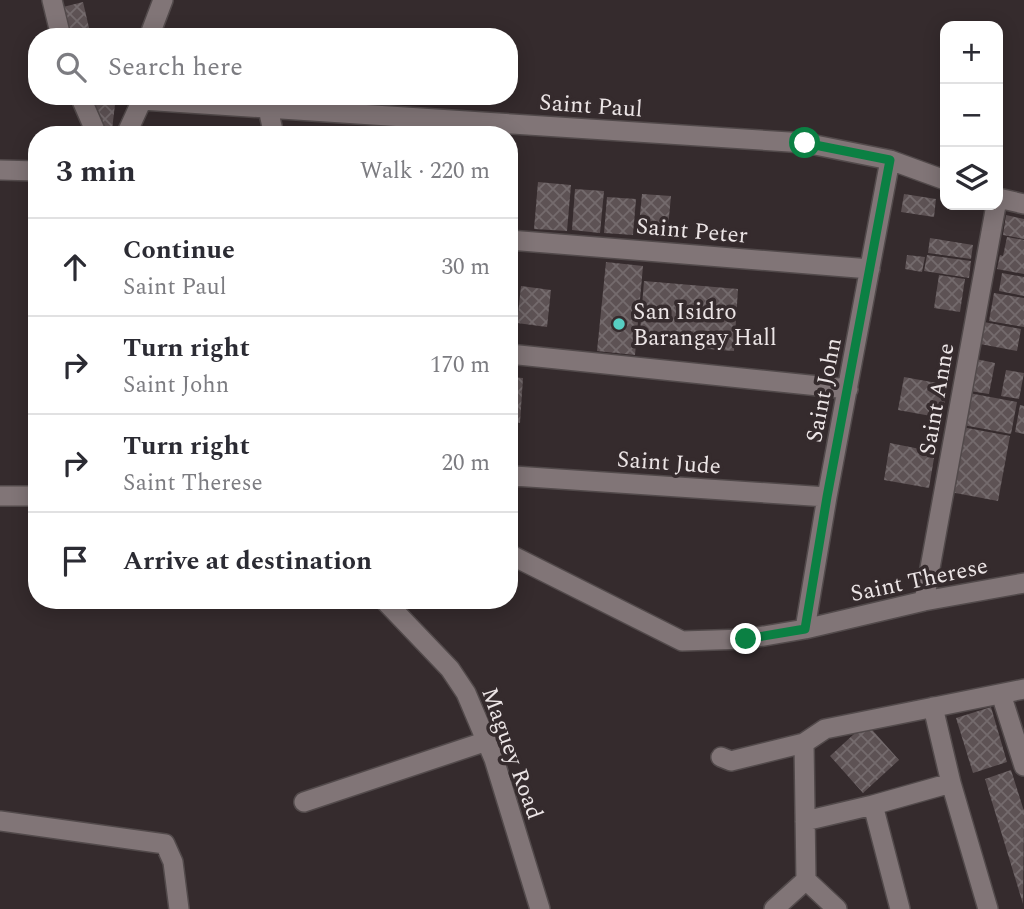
<!DOCTYPE html>
<html lang="en">
<head>
<meta charset="utf-8">
<style>
  :root { --surface:#fff; --page:#f7f7f7; --text:#2b2b33; --muted:#7c7c81; --line:#e1e1e2 }
  body { margin:0; font-family:Spectral,serif; background:var(--page); color:var(--text) }
  .controls { position:absolute; right:21px; top:21px; display:grid; overflow:hidden; border-radius:14px; box-shadow:0 4px 18px #0003 }
  .controls button { width:63px; height:63px; display:grid; place-items:center; padding:0; border:0; border-bottom:2px solid var(--line); background:var(--surface); color:var(--text); font:35px sans-serif }
  .stop { position:absolute; width:21px; height:21px; margin:-16px; border:5px solid #0b8043; border-radius:50%; background:#fff }
  .stop.end { background:#0b8043; border-color:#fff; box-shadow:0 2px 7px #0008 }
  .list { margin:0; padding:0; list-style:none }
  h2 { display:flex; justify-content:space-between; align-items:center; height:91px; margin:0; padding:0 28px; font-size:30px }
  h2 small { font-size:23px; font-weight:400; color:var(--muted) }
  .list li { display:grid; grid-template-columns:46px 1fr auto; gap:21px; align-items:center; box-sizing:border-box; height:98px; padding:0 28px; border-top:2px solid var(--line) }
  .list b { display:block; font-size:26px; white-space:nowrap }
  .list p { margin:0; font-size:23px; white-space:nowrap; color:var(--muted) }
  .list em { font-size:23px; font-style:normal; color:var(--muted) }
  .icon { flex:none; width:38px; height:38px; fill:none; stroke:currentColor; stroke-width:2; stroke-linecap:round; stroke-linejoin:round }
  .map { position:relative; flex:none; width:1024px; height:909px; overflow:hidden }
  .search { position:absolute; background:var(--surface); box-shadow:0 4px 18px #0003; left:28px; top:28px; width:490px; height:77px; display:flex; align-items:center; gap:18px; box-sizing:border-box; padding:0 24px; border-radius:28px; color:var(--muted); font-size:26px }
  .panel { position:absolute; background:var(--surface); box-shadow:0 4px 18px #0003; left:28px; top:126px; width:490px; height:483px; border-radius:28px }
  .map>svg:first-child { display:block }
  .building { fill:url(#building-cross-hatch) }
  .lines { fill:none; stroke-linecap:round; stroke-linejoin:round }
  .minor-casing { stroke:#524a4b; stroke-width:22 }
  .minor { stroke:#817577; stroke-width:19 }
  .route { stroke:#0b8043; stroke-width:9 }
  .poi-dot { fill:#57cec2; stroke:#352b2d; stroke-width:2.5 }
  .labels { text-anchor:middle; stroke-width:7; stroke-linejoin:round; paint-order:stroke }
  .street-label { font-size:23px; fill:#ece5e6; stroke:#352b2d }
  .poi-label { font-size:23px; fill:#ece5e6; stroke:#352b2d; text-anchor:start }
</style>
</head>
<body>
<div class="map">
<svg width="1024" height="909" viewBox="0 0 1024 909">
  <defs>
    <pattern id="building-cross-hatch" width="8" height="8" patternUnits="userSpaceOnUse" patternTransform="scale(1.75)"><rect width="8" height="8" fill="#5d5254"/><path d="M0 0l8 8M0 8l8-8" fill="none" stroke="#746b6d"/></pattern>
  </defs>
  <rect width="100%" height="100%" fill="#352b2d"/>
  <path class="building" d="M83 2 90 32 122 28 121 37H66L59 8Z
    M85 96H116L112 130 97 134Z
    M538 182 571 185 567 231 534 229Z
    M575 189 604 191 600 233 572 230Z
    M642 194 671 196 667 238 638 235Z
    M904 194 936 199 934 217 901 212Z
    M607 197 636 199 633 235 604 233Z
    M1006 215 1024 219V239L1003 235Z
    M1007 237 1024 240V274L997 269 1000 255 1003 256Z
    M930 238 973 245 971 259 928 253Z
    M907 255 925 257 922 272 905 269Z
    M927 255 971 261 969 278 924 271Z
    M606 262 643 266 635 355 597 351Z
    M1002 273 1024 277V296L999 291Z
    M939 275 965 279 960 312 934 308Z
    M644 281 738 289 734 351 639 344Z
    M509 283H513L511 300H509Z
    M521 286 551 290 547 327 517 323Z
    M994 293 1024 298V327L989 321Z
    M984 322 1021 329 1017 351 980 344Z
    M976 359 995 363 989 394 970 391Z
    M1006 370 1024 373 1019 399 1001 396Z
    M509 377 523 378 520 423H509Z
    M904 377 948 385 942 418 898 410Z
    M969 393 1017 402 1011 434 963 425Z
    M1020 405 1024 406V434L1015 432Z
    M962 427 1010 436 998 501 950 492Z
    M890 443 935 452 929 488 884 480Z
    M991 707 1007 762 973 773 956 718Z
    M866 723 899 760 863 793 830 756Z
    M1011 770 1024 811 1023 904 985 779Z"/>
  <g class="lines">
    <defs>
      <path id="minor" d="M52 0 61 37
        M149 37 163 0
        M80 96 97 135
        M268 109 274 135
        M126 135 142 100 805 143 890 160 945 180
        M0 170 37 171
        M998 198 1024 204
        M509 240 870 269
        M509 354 848 389
        M509 480 514 476 827 497
        M0 496H37
        M509 554 682 641 746 639 805 629 924 601 1024 583
        M384 600 450 669 466 693 494 759 540 909
        M924 601 996 205
        M805 629 827 497 890 160
        M1001 694 1024 766
        M721 757 731 761 804 743
        M951 783 988 909
        M304 802 487 741
        M0 821 165 844 173 862 179 909
        M805 821 873 805
        M774 909 806 880
        M837 909 806 880 804 743 825 729 1024 689
        M900 909 873 805 951 783 933 707"/>
    </defs>
    <use href="#minor" class="minor-casing"/>
    <use href="#minor" class="minor"/>
  </g>
  <g class="lines">
    <path class="route" d="M746 639 805 629 827 497 890 160 805 143"/>
  </g>
  <circle class="poi-dot" cx="619" cy="324" r="7"/>
  <g class="labels">
    <g class="street-label">
      <text transform="translate(591 105) rotate(4)" y="8">Saint Paul</text>
      <text transform="translate(692 230) rotate(5)" y="8">Saint Peter</text>
      <text transform="translate(823 390) rotate(-79)" y="8">Saint John</text>
      <text transform="translate(936 399) rotate(-80)" y="8">Saint Anne</text>
      <text transform="translate(669 462) rotate(4)" y="8">Saint Jude</text>
      <text transform="translate(919 579) rotate(-12)" y="8">Saint Therese</text>
      <text transform="translate(513 753) rotate(70)" y="8">Maguey Road</text>
    </g>
    <g class="poi-label">
      <text x="633" y="319">San Isidro<tspan x="633" dy="26">Barangay Hall</tspan></text>
    </g>
  </g>
</svg>
<div class="controls">
<button>+</button>
<button>−</button>
<button><svg class="icon" aria-label="layers" viewBox="0 0 24 24"><path d="M12 4l9 5-9 5-9-5zM3 14l9 5 9-5"/></svg></button>
</div>
<div class="stop" style="left:805px;top:143px"></div>
<div class="stop end" style="left:746px;top:639px"></div>
<div class="search"><svg class="icon" aria-label="search" viewBox="0 0 24 24"><circle cx="10" cy="10" r="6"/><path d="M15 15l6 6"/></svg>Search here</div>
<section class="panel">
<h2>3 min<small>Walk · 220 m</small></h2>
<ul class="list">
<li><svg class="icon" aria-label="ahead" viewBox="0 0 24 24"><path d="M12 20V5M6 11l6-6 6 6"/></svg><div><b>Continue</b><p>Saint Paul</p></div><em>30 m</em></li>
<li><svg class="icon" aria-label="right" viewBox="0 0 24 24"><path d="M7 20v-9h11M14 6l5 5-5 5"/></svg><div><b>Turn right</b><p>Saint John</p></div><em>170 m</em></li>
<li><svg class="icon" aria-label="right" viewBox="0 0 24 24"><path d="M7 20v-9h11M14 6l5 5-5 5"/></svg><div><b>Turn right</b><p>Saint Therese</p></div><em>20 m</em></li>
<li><svg class="icon" aria-label="arrive" viewBox="0 0 24 24"><path d="M6 21V4h12l-3 4 3 4H6"/></svg><div><b>Arrive at destination</b></div></li>
</ul>
</section>
</div>
</body>
</html>
